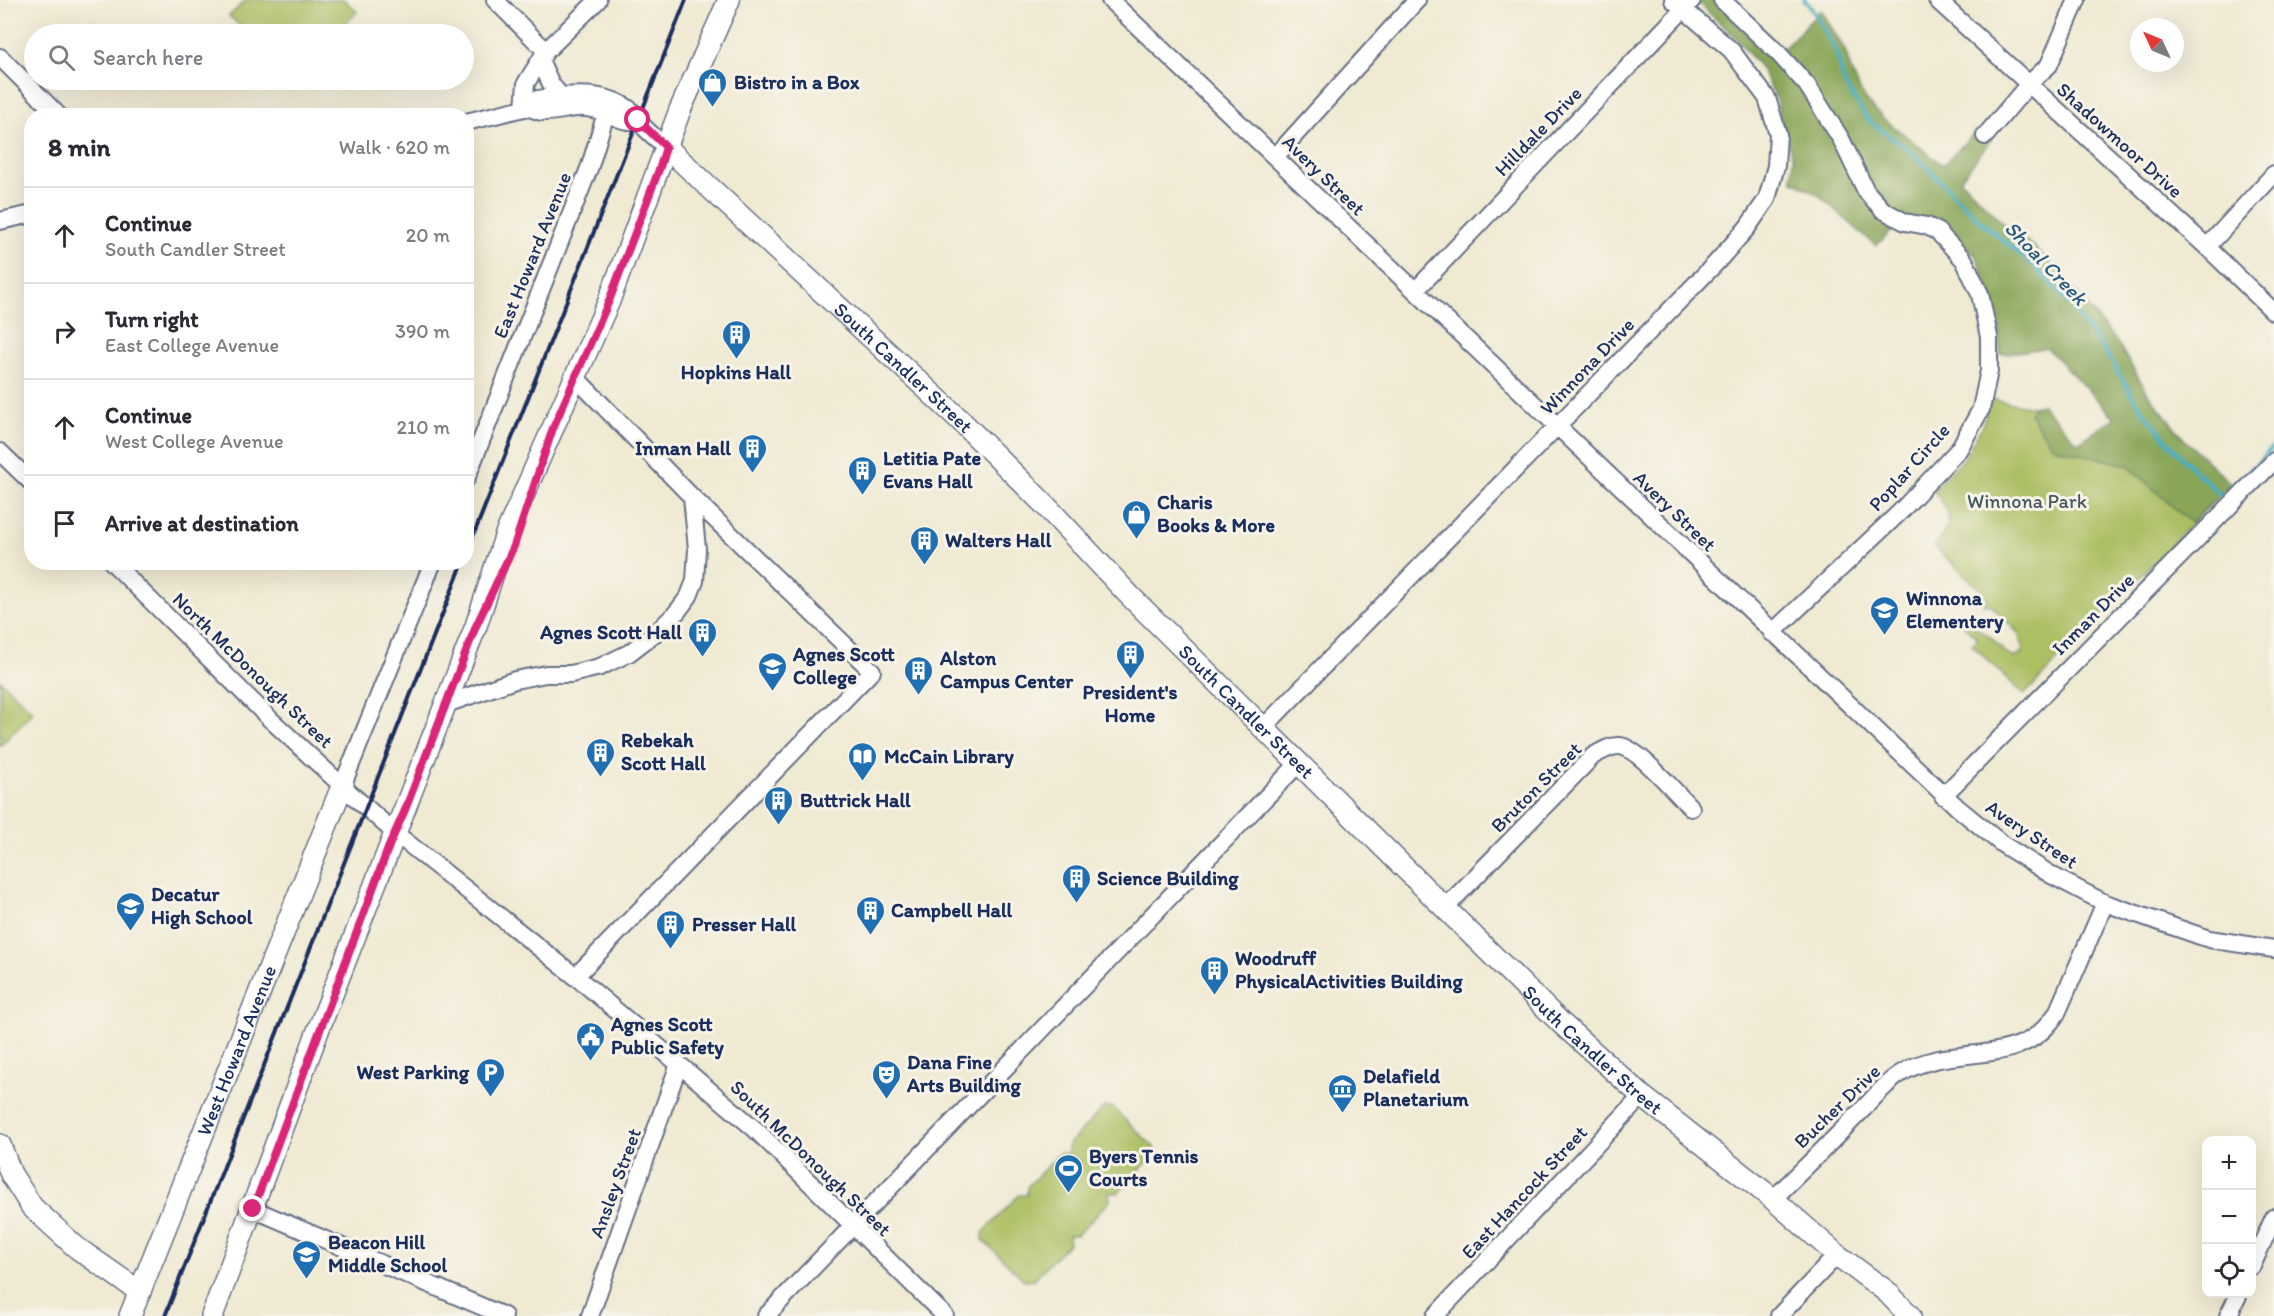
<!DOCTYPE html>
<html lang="en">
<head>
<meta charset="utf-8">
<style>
  :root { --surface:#fff; --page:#f7f7f7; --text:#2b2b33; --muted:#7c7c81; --line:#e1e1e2 }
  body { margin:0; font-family:Itim,sans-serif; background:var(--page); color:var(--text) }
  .controls { position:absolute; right:18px; bottom:18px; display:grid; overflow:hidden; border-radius:12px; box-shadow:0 6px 24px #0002 }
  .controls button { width:54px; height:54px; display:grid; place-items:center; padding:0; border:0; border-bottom:2px solid var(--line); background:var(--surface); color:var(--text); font:30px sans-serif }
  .compass { position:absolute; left:2130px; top:18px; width:54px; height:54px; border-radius:50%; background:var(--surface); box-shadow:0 6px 24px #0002; rotate:314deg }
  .stop { position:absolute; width:18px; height:18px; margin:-14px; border:4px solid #db2777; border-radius:50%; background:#fff }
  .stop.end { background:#db2777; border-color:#fff; box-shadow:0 2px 6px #0008 }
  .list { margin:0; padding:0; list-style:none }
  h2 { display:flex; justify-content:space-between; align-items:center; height:78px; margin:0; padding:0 24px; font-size:26px }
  h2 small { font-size:20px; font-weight:400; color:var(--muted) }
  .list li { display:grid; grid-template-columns:39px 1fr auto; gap:18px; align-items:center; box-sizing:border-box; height:96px; padding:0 24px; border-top:2px solid var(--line) }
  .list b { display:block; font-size:22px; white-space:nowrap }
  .list p { margin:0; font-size:20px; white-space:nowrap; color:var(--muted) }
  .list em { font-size:20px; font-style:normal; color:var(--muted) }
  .icon { flex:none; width:33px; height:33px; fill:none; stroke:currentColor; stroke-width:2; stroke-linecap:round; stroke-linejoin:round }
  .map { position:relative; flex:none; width:2274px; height:1316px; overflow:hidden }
  .search { position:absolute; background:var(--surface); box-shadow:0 6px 24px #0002; left:24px; top:24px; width:450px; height:66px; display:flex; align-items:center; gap:15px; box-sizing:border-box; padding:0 21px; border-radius:33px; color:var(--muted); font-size:22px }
  .panel { position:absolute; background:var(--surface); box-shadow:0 6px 24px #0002; left:24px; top:108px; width:450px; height:462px; border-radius:24px }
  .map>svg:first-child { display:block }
  .green { fill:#acbf63; stroke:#647760; stroke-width:1.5 }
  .forest { fill:#89a659; stroke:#526a5c; stroke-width:1.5 }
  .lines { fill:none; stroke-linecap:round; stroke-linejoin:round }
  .stream { stroke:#42adc1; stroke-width:4 }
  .minor-casing { stroke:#667087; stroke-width:20 }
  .major-casing { stroke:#667087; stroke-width:24 }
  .minor { stroke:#fff; stroke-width:16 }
  .major { stroke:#fff; stroke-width:21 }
  .rail { stroke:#1b2f5e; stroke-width:4 }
  .route { stroke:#db2777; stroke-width:8 }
  .labels { text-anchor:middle; stroke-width:6; stroke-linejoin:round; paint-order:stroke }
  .poi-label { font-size:20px; font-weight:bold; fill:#1b2f5e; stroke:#f7f3e8; text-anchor:start }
  .street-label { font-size:20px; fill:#1b2f5e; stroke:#f7f3e8 }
  .park-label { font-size:20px; fill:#465a60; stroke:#f7f3e8 }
  .water-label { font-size:21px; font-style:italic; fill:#295b81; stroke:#f7f3e8 }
</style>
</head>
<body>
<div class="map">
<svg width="2274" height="1316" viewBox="0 0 2274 1316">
  <rect width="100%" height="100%" fill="#f7f3e8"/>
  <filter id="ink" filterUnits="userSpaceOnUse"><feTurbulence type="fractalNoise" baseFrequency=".0167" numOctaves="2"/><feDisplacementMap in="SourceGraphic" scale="12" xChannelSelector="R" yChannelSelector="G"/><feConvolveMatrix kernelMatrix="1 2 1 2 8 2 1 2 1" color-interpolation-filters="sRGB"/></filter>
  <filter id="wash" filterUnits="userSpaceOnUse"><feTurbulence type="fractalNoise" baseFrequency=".008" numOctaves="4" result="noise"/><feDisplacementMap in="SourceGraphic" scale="24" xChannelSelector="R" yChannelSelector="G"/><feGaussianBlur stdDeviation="1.35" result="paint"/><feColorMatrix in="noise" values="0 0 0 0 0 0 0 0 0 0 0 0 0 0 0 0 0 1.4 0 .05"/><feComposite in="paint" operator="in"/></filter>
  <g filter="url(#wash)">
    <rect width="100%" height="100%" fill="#f0ead3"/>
    <path class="green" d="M246 0H345L357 12 336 34H249L229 16Z
      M1960 179 2008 228 2033 246 2061 274 2118 344 2149 395 2184 439 2231 484 2024 695 1972 645 1978 638 1963 625 1970 618 1974 627 1989 636 2007 654 2015 658 2023 652 2019 634 1991 605 1983 604 1988 597 1934 546C1955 523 1952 513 1933 490L1964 458 1982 426 1991 399 2033 407 2042 405 2078 443 2115 418 2047 348 2000 354 1999 328 1993 303 1977 257 1939 222V194Z
      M0 680 33 712 0 746Z
      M1104 1107H1112L1154 1147V1155L1118 1193H1109L1110 1201 1077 1235H1069V1243L1033 1280H1024L983 1240V1233L1019 1195H1027V1187L1060 1153H1068V1145Z"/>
    <path class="forest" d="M1701 0H1729L1783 49 1821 10 1845 50 1852 73 1864 98 1883 118 1943 165 1977 130 1991 140 1960 180 2008 228 2033 246 2061 274 2118 344 2149 395 2184 439 2231 484 2191 523 2127 465 2053 447 2030 414 2033 407 2042 405 2078 443 2115 418 2047 348 2000 354 1999 328 1993 303 1977 257 1939 222 1897 226 1876 246 1817 194 1792 180 1793 158 1784 133 1775 96 1760 67 1734 36 1698 3Z"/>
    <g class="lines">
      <path class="stream" d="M1804 0 1810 6 1836 51 1845 85 1868 120 1913 153 1980 221 2033 265 2060 293 2104 350 2142 410 2183 459 2223 497 2274 446"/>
    </g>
  </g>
  <g filter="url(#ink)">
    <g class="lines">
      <defs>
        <path id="minor" d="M495 0 546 51
          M1110 0 1958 808 2002 844 2053 876 2105 903 2209 939 2274 949
          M1722 0 1779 54 1807 85 1841 139 1866 191 1883 210 1905 222 1927 226 1937 231 1964 260 1980 294 1989 337V371L1981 409 1959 449 1899 513 1772 633
          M1937 0 2207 247 2274 312
          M0 57 59 116
          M540 60 551 84 560 95
          M532 107 538 99C569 94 608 90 634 113 638 116 636 117 639 121 646 131 657 139 666 147
          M524 108 526 83 546 51 598 0
          M466 122 524 108C532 107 535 111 542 112 566 113 574 102 603 112 614 116 626 124 638 120
          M1985 136 2028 85 2049 65 2077 0
          M1275 157 1417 0
          M0 221 32 214
          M2207 247 2274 174
          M1415 291 1692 0
          M0 452 32 483
          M466 479 590 166 606 113
          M112 562 271 720 351 794 395 833 586 985 756 1130 945 1316
          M446 704 515 680 546 674H571L600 667 629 653 659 630 677 612 689 596 695 581 697 549 692 497 575 377
          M1263 728 1716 263 1747 228 1767 199 1776 166 1778 134 1767 98 1731 50 1673 0
          M343 784 433 562
          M1943 796 2274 461
          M1445 908 1593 756C1600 752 1611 745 1620 746 1638 748 1677 794 1691 808
          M575 977 872 671 692 497
          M1773 1199C1803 1170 1832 1141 1861 1111 1874 1098 1888 1080 1905 1071 1957 1042 2020 1071 2057 1013L2105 903
          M253 1209 504 1316
          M2252 1266 2274 1217
          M590 1316 679 1064
          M766 1316 1298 764
          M1435 1316 1642 1096
          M1779 1316 1837 1255
          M2228 1316 2239 1294"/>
        <g id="major">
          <path id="s1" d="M666 147 958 418 1045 505 1130 596 1561 1023 1642 1096 1773 1199 1837 1255 1886 1291 1910 1316"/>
          <path d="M0 1145 11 1174 32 1207 77 1248 140 1292"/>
          <path id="s2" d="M130 1316 343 784"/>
          <path d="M212 1316 319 1028 476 626 506 534 609 301 680 110 729 0"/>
        </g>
      </defs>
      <use href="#minor" class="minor-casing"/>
      <use href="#major" class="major-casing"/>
      <use href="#minor" class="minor"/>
      <use href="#major" class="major"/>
      <path class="rail" d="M466 554 686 0
        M165 1316 463 562"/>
    </g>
  </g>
  <g class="lines" filter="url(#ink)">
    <path class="route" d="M253 1209 389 846 405 810 476 626 514 546 553 428 609 301 660 167 666 147 638 120"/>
  </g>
  <defs>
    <symbol id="shop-pin" viewBox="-11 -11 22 30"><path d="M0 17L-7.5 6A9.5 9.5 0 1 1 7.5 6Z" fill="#1f6fb2" stroke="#f7f3e8"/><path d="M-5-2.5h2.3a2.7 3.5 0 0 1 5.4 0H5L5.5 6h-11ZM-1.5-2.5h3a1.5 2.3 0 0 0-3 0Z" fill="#fff"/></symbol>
    <symbol id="building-pin" viewBox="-11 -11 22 30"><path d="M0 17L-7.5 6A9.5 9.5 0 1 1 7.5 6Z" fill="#1f6fb2" stroke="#f7f3e8"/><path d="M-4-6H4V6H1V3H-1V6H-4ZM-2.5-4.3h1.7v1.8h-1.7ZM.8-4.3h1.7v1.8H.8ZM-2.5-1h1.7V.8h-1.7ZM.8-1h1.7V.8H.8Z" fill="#fff"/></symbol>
    <symbol id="school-pin" viewBox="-11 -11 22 30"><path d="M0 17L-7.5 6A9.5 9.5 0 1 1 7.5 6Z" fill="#1f6fb2" stroke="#f7f3e8"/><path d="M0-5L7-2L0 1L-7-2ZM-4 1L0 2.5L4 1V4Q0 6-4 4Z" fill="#fff"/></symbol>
    <symbol id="university-pin" viewBox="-11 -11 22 30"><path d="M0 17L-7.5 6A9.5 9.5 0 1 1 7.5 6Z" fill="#1f6fb2" stroke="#f7f3e8"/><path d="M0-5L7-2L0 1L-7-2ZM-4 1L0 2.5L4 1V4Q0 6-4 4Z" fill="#fff"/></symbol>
    <symbol id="library-pin" viewBox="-11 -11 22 30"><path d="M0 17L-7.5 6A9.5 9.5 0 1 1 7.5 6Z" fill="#1f6fb2" stroke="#f7f3e8"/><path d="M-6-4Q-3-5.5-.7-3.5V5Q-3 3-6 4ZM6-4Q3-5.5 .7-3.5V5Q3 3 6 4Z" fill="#fff"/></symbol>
    <symbol id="civic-pin" viewBox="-11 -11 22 30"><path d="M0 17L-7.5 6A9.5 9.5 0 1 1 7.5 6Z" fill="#1f6fb2" stroke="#f7f3e8"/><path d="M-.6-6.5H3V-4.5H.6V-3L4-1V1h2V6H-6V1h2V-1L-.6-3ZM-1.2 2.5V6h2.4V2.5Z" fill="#fff"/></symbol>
    <symbol id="parking-pin" viewBox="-11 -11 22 30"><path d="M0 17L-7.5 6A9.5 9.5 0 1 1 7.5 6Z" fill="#1f6fb2" stroke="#f7f3e8"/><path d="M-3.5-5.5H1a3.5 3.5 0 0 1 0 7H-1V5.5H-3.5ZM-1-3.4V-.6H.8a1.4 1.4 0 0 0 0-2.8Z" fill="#fff"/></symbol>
    <symbol id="theatre-pin" viewBox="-11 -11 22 30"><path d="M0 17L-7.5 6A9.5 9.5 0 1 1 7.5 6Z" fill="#1f6fb2" stroke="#f7f3e8"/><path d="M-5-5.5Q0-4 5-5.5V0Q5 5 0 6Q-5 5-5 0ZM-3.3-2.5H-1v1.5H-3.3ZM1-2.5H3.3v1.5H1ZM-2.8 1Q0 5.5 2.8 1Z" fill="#fff"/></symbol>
    <symbol id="museum-pin" viewBox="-11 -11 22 30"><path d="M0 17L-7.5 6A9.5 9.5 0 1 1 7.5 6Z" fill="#1f6fb2" stroke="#f7f3e8"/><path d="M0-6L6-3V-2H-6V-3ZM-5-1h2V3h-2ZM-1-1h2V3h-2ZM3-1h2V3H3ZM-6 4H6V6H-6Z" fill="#fff"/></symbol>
    <symbol id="stadium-pin" viewBox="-11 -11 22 30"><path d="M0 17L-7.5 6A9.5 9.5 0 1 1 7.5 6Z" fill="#1f6fb2" stroke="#f7f3e8"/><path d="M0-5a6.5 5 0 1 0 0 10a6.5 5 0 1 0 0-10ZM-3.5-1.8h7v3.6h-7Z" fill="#fff"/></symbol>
  </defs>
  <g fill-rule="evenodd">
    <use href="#shop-pin" x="696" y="66" width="33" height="45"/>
    <use href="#building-pin" x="720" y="318" width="33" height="45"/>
    <use href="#building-pin" x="736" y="432" width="33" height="45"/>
    <use href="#building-pin" x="846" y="454" width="33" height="45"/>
    <use href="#shop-pin" x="1120" y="498" width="33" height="45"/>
    <use href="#building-pin" x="908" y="524" width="33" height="45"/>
    <use href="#school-pin" x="1868" y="594" width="33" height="45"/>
    <use href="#building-pin" x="686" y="616" width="33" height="45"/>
    <use href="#building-pin" x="1114" y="638" width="33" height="45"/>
    <use href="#university-pin" x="756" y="650" width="33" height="45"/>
    <use href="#building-pin" x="902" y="654" width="33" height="45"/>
    <use href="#building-pin" x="584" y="736" width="33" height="45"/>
    <use href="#library-pin" x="846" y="740" width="33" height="45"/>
    <use href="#building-pin" x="762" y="784" width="33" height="45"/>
    <use href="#building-pin" x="1060" y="862" width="33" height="45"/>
    <use href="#school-pin" x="114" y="890" width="33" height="45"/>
    <use href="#building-pin" x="854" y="894" width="33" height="45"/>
    <use href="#building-pin" x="654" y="908" width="33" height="45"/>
    <use href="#building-pin" x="1198" y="954" width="33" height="45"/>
    <use href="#civic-pin" x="574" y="1020" width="33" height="45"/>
    <use href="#parking-pin" x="474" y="1056" width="33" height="45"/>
    <use href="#theatre-pin" x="870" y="1058" width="33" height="45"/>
    <use href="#museum-pin" x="1326" y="1072" width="33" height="45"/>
    <use href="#stadium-pin" x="1052" y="1152" width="33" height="45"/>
    <use href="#school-pin" x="290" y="1238" width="33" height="45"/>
  </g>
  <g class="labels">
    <g class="poi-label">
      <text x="734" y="89">Bistro in a Box</text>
      <text x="736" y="379" text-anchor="middle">Hopkins Hall</text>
      <text x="731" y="455" text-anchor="end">Inman Hall</text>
      <text x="883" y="465">Letitia Pate<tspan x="883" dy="23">Evans Hall</tspan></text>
      <text x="1157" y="509">Charis<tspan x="1157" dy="23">Books &amp; More</tspan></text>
      <text x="945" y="547">Walters Hall</text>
      <text x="1906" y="605">Winnona<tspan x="1906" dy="23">Elementery</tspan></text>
      <text x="682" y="639" text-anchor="end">Agnes Scott Hall</text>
      <text x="793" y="661">Agnes Scott<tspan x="793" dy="23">College</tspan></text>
      <text x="940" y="665">Alston<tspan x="940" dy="23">Campus Center</tspan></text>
      <text x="1130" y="699" text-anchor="middle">President's<tspan x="1130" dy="23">Home</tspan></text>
      <text x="621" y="747">Rebekah<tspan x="621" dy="23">Scott Hall</tspan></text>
      <text x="884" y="763">McCain Library</text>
      <text x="800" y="807">Buttrick Hall</text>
      <text x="1097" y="885">Science Building</text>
      <text x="151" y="901">Decatur<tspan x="151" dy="23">High School</tspan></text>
      <text x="891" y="917">Campbell Hall</text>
      <text x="692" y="931">Presser Hall</text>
      <text x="1235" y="965">Woodruff<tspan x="1235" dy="23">PhysicalActivities Building</tspan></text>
      <text x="611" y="1031">Agnes Scott<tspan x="611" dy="23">Public Safety</tspan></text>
      <text x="907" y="1069">Dana Fine<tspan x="907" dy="23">Arts Building</tspan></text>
      <text x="469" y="1079" text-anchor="end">West Parking</text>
      <text x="1363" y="1083">Delafield<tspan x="1363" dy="23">Planetarium</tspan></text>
      <text x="1089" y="1163">Byers Tennis<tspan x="1089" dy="23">Courts</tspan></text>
      <text x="328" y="1249">Beacon Hill<tspan x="328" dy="23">Middle School</tspan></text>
    </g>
    <g class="street-label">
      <text transform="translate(1538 131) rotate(-46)" y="7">Hilldale Drive</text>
      <text transform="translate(2120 140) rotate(42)" y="7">Shadowmoor Drive</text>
      <text transform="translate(1324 175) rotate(44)" y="7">Avery Street</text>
      <text transform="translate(532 255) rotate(-68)" y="7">East Howard Avenue</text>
      <text transform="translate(1587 366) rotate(-46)" y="7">Winnona Drive</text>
      <text dy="7" stroke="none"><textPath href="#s1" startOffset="324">South Candler Street</textPath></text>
      <text transform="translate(1909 467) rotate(-48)" y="7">Poplar Circle</text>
      <text transform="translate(1675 511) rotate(44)" y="7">Avery Street</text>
      <text transform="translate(2093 614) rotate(-45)" y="7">Inman Drive</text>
      <text transform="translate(253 670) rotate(44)" y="7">North McDonough Street</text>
      <text dy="7" stroke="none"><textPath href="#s1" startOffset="810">South Candler Street</textPath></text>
      <text transform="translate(1536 787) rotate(-45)" y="7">Bruton Street</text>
      <text transform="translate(2032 834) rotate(34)" y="7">Avery Street</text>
      <text dy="7" stroke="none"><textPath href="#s2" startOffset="286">West Howard Avenue</textPath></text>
      <text dy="7" stroke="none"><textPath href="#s1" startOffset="1294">South Candler Street</textPath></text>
      <text transform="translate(1837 1106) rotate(-44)" y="7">Bucher Drive</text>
      <text transform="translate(811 1158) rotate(44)" y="7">South McDonough Street</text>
      <text transform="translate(615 1183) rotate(-70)" y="7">Ansley Street</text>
      <text transform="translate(1524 1192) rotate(-47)" y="7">East Hancock Street</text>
    </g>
    <g class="park-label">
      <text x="2027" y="508">Winnona Park</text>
    </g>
    <g class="water-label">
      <text transform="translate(2046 263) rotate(46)" y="7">Shoal Creek</text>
    </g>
  </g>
</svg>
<div class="controls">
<button>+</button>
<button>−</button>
<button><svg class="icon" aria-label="locate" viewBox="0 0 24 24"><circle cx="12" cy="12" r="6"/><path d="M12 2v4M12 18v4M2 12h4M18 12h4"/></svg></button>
</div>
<svg class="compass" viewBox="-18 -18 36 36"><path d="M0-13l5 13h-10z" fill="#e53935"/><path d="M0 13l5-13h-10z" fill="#7c7c81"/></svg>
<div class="stop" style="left:638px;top:120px"></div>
<div class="stop end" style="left:253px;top:1209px"></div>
<div class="search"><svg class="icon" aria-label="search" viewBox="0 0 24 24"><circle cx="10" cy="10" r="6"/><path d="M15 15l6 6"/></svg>Search here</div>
<section class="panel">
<h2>8 min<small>Walk · 620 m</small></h2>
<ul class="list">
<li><svg class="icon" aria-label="ahead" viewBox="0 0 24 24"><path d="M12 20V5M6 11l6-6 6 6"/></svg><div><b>Continue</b><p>South Candler Street</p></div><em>20 m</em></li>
<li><svg class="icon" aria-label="right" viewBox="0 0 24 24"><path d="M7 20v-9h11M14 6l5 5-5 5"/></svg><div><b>Turn right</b><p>East College Avenue</p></div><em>390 m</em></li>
<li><svg class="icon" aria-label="ahead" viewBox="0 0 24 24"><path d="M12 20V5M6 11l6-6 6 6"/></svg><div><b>Continue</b><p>West College Avenue</p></div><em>210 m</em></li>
<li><svg class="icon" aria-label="arrive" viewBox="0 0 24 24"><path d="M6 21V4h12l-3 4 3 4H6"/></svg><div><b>Arrive at destination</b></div></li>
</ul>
</section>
</div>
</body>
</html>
